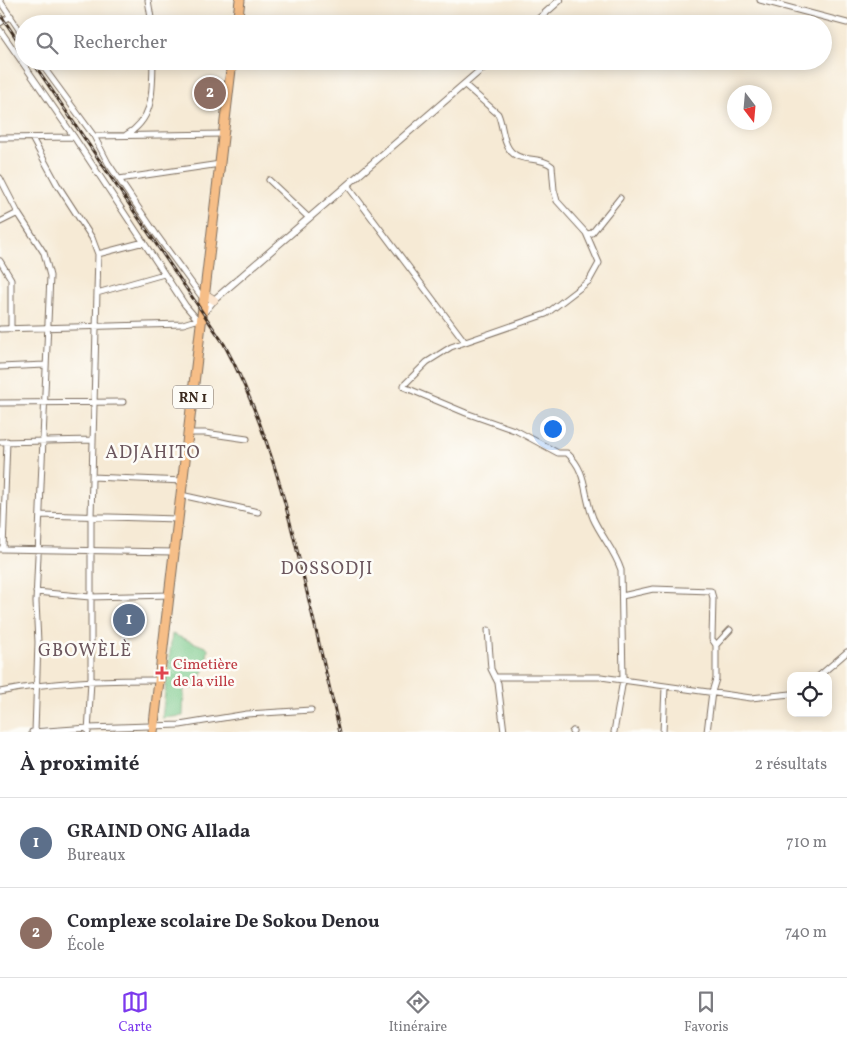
<!DOCTYPE html>
<html lang="fr">
<head>
<meta charset="utf-8">
<style>
  :root { --surface:#fff; --page:#f7f7f7; --text:#2b2b33; --muted:#7c7c81; --line:#e1e1e2; --accent:#7c3aed }
  body { margin:0; font-family:Vollkorn,serif; background:var(--page); color:var(--text) }
  .controls { position:absolute; right:15px; bottom:15px; display:grid; overflow:hidden; border-radius:10px; box-shadow:0 2px 12px #0003 }
  .controls button { width:45px; height:45px; display:grid; place-items:center; padding:0; border:0; border-bottom:1px solid var(--line); background:var(--surface); color:var(--text); font:25px sans-serif }
  .compass { position:absolute; left:727px; top:85px; width:45px; height:45px; border-radius:50%; background:var(--surface); box-shadow:0 2px 12px #0003; rotate:164deg }
  .you { position:absolute; left:552px; top:428px; width:18px; height:18px; margin:-12px; border:4px solid #fff; border-radius:50%; background:#1a73e8; box-shadow:0 0 0 8px #1a73e833 }
  .badge { display:grid; place-items:center; width:32px; height:32px; border-radius:50%; background:var(--accent); color:#fff; font-size:16px; font-weight:700 }
  .pin { position:absolute; translate:-50% -50%; border:2px solid #fff; box-shadow:0 1px 5px #0006 }
  .list { margin:0; padding:0; list-style:none }
  h2 { display:flex; justify-content:space-between; align-items:center; height:65px; margin:0; padding:0 20px; font-size:21px }
  h2 small { font-size:16px; font-weight:400; color:var(--muted) }
  .list li { display:grid; grid-template-columns:32px 1fr auto; gap:15px; align-items:center; box-sizing:border-box; height:90px; padding:0 20px; border-top:1px solid var(--line) }
  .list b { display:block; font-size:19px; white-space:nowrap }
  .list p { margin:0; font-size:16px; white-space:nowrap; color:var(--muted) }
  .list em { font-size:16px; font-style:normal; color:var(--muted) }
  .icon { flex:none; width:28px; height:28px; fill:none; stroke:currentColor; stroke-width:2; stroke-linecap:round; stroke-linejoin:round }
  .map { position:relative; flex:none; width:847px; height:732px; overflow:hidden }
  .search { position:absolute; background:var(--surface); box-shadow:0 2px 12px #0003; left:15px; right:15px; top:15px; height:55px; display:flex; align-items:center; gap:12px; box-sizing:border-box; padding:0 18px; border-radius:28px; color:var(--muted); font-size:19px }
  .sheet { height:245px; background:var(--surface) }
  nav { display:flex; justify-content:space-around; align-items:center; box-sizing:border-box; height:70px; border-top:1px solid var(--line); background:var(--surface); font-size:14px; color:var(--muted) }
  nav a { display:grid; justify-items:center; gap:2px }
  nav .on { color:var(--accent) }
  .map>svg:first-child { display:block }
  .green { fill:#78c889; stroke:#5a7954 }
  .lines { fill:none; stroke-linecap:round; stroke-linejoin:round }
  .minor-casing { stroke:#7c6d5e; stroke-width:7 }
  .tertiary-casing { stroke:#7c6d5e; stroke-width:8 }
  .secondary-casing { stroke:#7c6d5e; stroke-width:9 }
  .primary-casing { stroke:#7c6d5e; stroke-width:11 }
  .minor { stroke:#fff; stroke-width:5 }
  .tertiary { stroke:#fff; stroke-width:6 }
  .secondary { stroke:#fbe5cf; stroke-width:8 }
  .primary { stroke:#f6be87; stroke-width:9 }
  .rail-casing { stroke:#3b2a1e; stroke-width:3 }
  .rail { stroke:#fdfcf7; stroke-width:1; stroke-dasharray:4; stroke-linecap:butt }
  .health-dot { fill:#e0444e; stroke:#fdfcf7; stroke-width:2 }
  .labels { text-anchor:middle; stroke-width:5; stroke-linejoin:round; paint-order:stroke }
  .shield { fill:#fdfcf7; stroke:#75695f; stroke-width:1 }
  .shield-label { font-size:14px; font-weight:bold; fill:#3b2a1e }
  .health-label { font-size:15px; fill:#be3a42; stroke:#fdfcf7; text-anchor:start }
  .quarter-label { font-size:18px; letter-spacing:1px; fill:#6c575e; stroke:#fdfcf7 }
</style>
</head>
<body>
<div class="map">
<svg width="847" height="732" viewBox="0 0 847 732">
  <rect width="100%" height="100%" fill="#fdfcf7"/>
  <filter id="ink" filterUnits="userSpaceOnUse"><feTurbulence type="fractalNoise" baseFrequency=".02" numOctaves="2"/><feDisplacementMap in="SourceGraphic" scale="10" xChannelSelector="R" yChannelSelector="G"/><feConvolveMatrix kernelMatrix="1 2 1 2 8 2 1 2 1" color-interpolation-filters="sRGB"/></filter>
  <filter id="wash" filterUnits="userSpaceOnUse"><feTurbulence type="fractalNoise" baseFrequency=".0096" numOctaves="4" result="noise"/><feDisplacementMap in="SourceGraphic" scale="20" xChannelSelector="R" yChannelSelector="G"/><feGaussianBlur stdDeviation="1.12" result="paint"/><feColorMatrix in="noise" values="0 0 0 0 0 0 0 0 0 0 0 0 0 0 0 0 0 1.4 0 .05"/><feComposite in="paint" operator="in"/></filter>
  <g filter="url(#wash)">
    <rect width="100%" height="100%" fill="#f6ead5"/>
    <path class="green" d="M172 634 208 648 207 660 196 688H184L183 716 162 718Z"/>
  </g>
  <g filter="url(#ink)">
    <g class="lines">
      <defs>
        <path id="minor" d="M148 0 152 24
          M760 0 847 23
          M0 1 24 37
          M0 23 11 16
          M0 30 74 137 185 305 202 325
          M39 61 94 136 108 163 156 234 204 300
          M465 85 498 114C503 125 502 139 509 149 519 164 540 155 552 166L554 190 557 201 586 233 588 234 592 233 620 198
          M126 135C155 118 152 91 153 61
          M94 136 223 134
          M0 138 74 137
          M32 138 57 184 92 238 98 254 91 517V681L88 732
          M0 178 18 213 44 253 50 276 36 602 38 642 35 732
          M119 179 220 164
          M269 180 309 218
          M347 185 465 342
          M0 222 18 213
          M586 233 599 263 589 281 546 314 451 347 427 362 404 385V387L466 413 517 431 558 453H567C588 472 583 494 593 518 601 536 615 551 621 570L623 680 614 732
          M98 254 144 242
          M0 261 11 279V329
          M97 293 164 274
          M0 329 183 324 196 320
          M0 367 45 365
          M0 403 123 402
          M189 433H205L247 439
          M0 442 93 440
          M92 477 183 481
          M181 495 258 512
          M40 515 178 519
          M0 549 174 552
          M3 549 7 441
          M36 592 90 597 170 595
          M622 596 653 589 711 591 713 598 712 639 716 645V679L712 692 707 732
          M488 630 491 669 498 683 504 732
          M716 645 730 630
          M819 676 847 652
          M495 677H601L751 698 791 694
          M0 692C52 681 105 680 158 680
          M32 732 89 728 180 725 247 714 311 710
          M572 732 573 731
          M663 732 665 687"/>
        <path id="tertiary" d="M533 24 560 0
          M204 312 214 300 491 61"/>
        <path id="secondary" d="M205 294 214 300"/>
        <path id="primary" d="M237 24 240 0
          M153 732 232 61"/>
      </defs>
      <use href="#minor" class="minor-casing"/>
      <use href="#tertiary" class="tertiary-casing"/>
      <use href="#secondary" class="secondary-casing"/>
      <use href="#primary" class="primary-casing"/>
      <use href="#minor" class="minor"/>
      <use href="#tertiary" class="tertiary"/>
      <use href="#secondary" class="secondary"/>
      <use href="#primary" class="primary"/>
      <defs>
        <path id="rail" d="M0 14 24 50
          M32 61 224 344C265 420 286 501 305 584 317 633 328 683 340 732"/>
      </defs>
      <use href="#rail" class="rail-casing"/>
      <use href="#rail" class="rail"/>
    </g>
  </g>
  <path class="health-dot" d="M159.5 665.5h5v5h5v5h-5v5h-5v-5h-5v-5h5z"/>
  <g class="labels">
    <rect class="shield" x="173" y="385.5" width="40" height="23" rx="4"/>
    <g class="shield-label">
      <text x="193" y="402">RN 1</text>
    </g>
    <g class="health-label">
      <text x="173" y="669">Cimetière<tspan x="173" dy="17">de la ville</tspan></text>
    </g>
    <g class="quarter-label">
      <text x="153" y="458">ADJAHITO</text>
      <text x="327" y="574">DOSSODJI</text>
      <text x="85" y="656">GBOWÈLÈ</text>
    </g>
  </g>
</svg>
<div class="controls">
<button><svg class="icon" aria-label="locate" viewBox="0 0 24 24"><circle cx="12" cy="12" r="6"/><path d="M12 2v4M12 18v4M2 12h4M18 12h4"/></svg></button>
</div>
<svg class="compass" viewBox="-18 -18 36 36"><path d="M0-13l5 13h-10z" fill="#e53935"/><path d="M0 13l5-13h-10z" fill="#7c7c81"/></svg>
<div class="you"></div>
<div class="pin badge" style="left:129px;top:620px;background:#5c6f8a">1</div>
<div class="pin badge" style="left:210px;top:93px;background:#8d6e63">2</div>
<div class="search"><svg class="icon" aria-label="search" viewBox="0 0 24 24"><circle cx="10" cy="10" r="6"/><path d="M15 15l6 6"/></svg>Rechercher</div>
</div>
<section class="sheet">
<h2>À proximité<small>2 résultats</small></h2>
<ul class="list">
<li><span class="badge" style="background:#5c6f8a">1</span><div><b>GRAIND ONG Allada</b><p>Bureaux</p></div><em>710 m</em></li>
<li><span class="badge" style="background:#8d6e63">2</span><div><b>Complexe scolaire De Sokou Denou</b><p>École</p></div><em>740 m</em></li>
</ul>
</section>
<nav>
<a class="on"><svg class="icon" aria-label="map" viewBox="0 0 24 24"><path d="M3 6l6-2 6 2 6-2v14l-6 2-6-2-6 2zM9 4v14M15 6v14"/></svg>Carte</a>
<a><svg class="icon" aria-label="directions" viewBox="0 0 24 24"><path d="M12 3l9 9-9 9-9-9zM9 14v-3h6M13 9l2 2-2 2"/></svg>Itinéraire</a>
<a><svg class="icon" aria-label="saved" viewBox="0 0 24 24"><path d="M7 4h10v16l-5-4-5 4z"/></svg>Favoris</a>
</nav>
</body>
</html>
